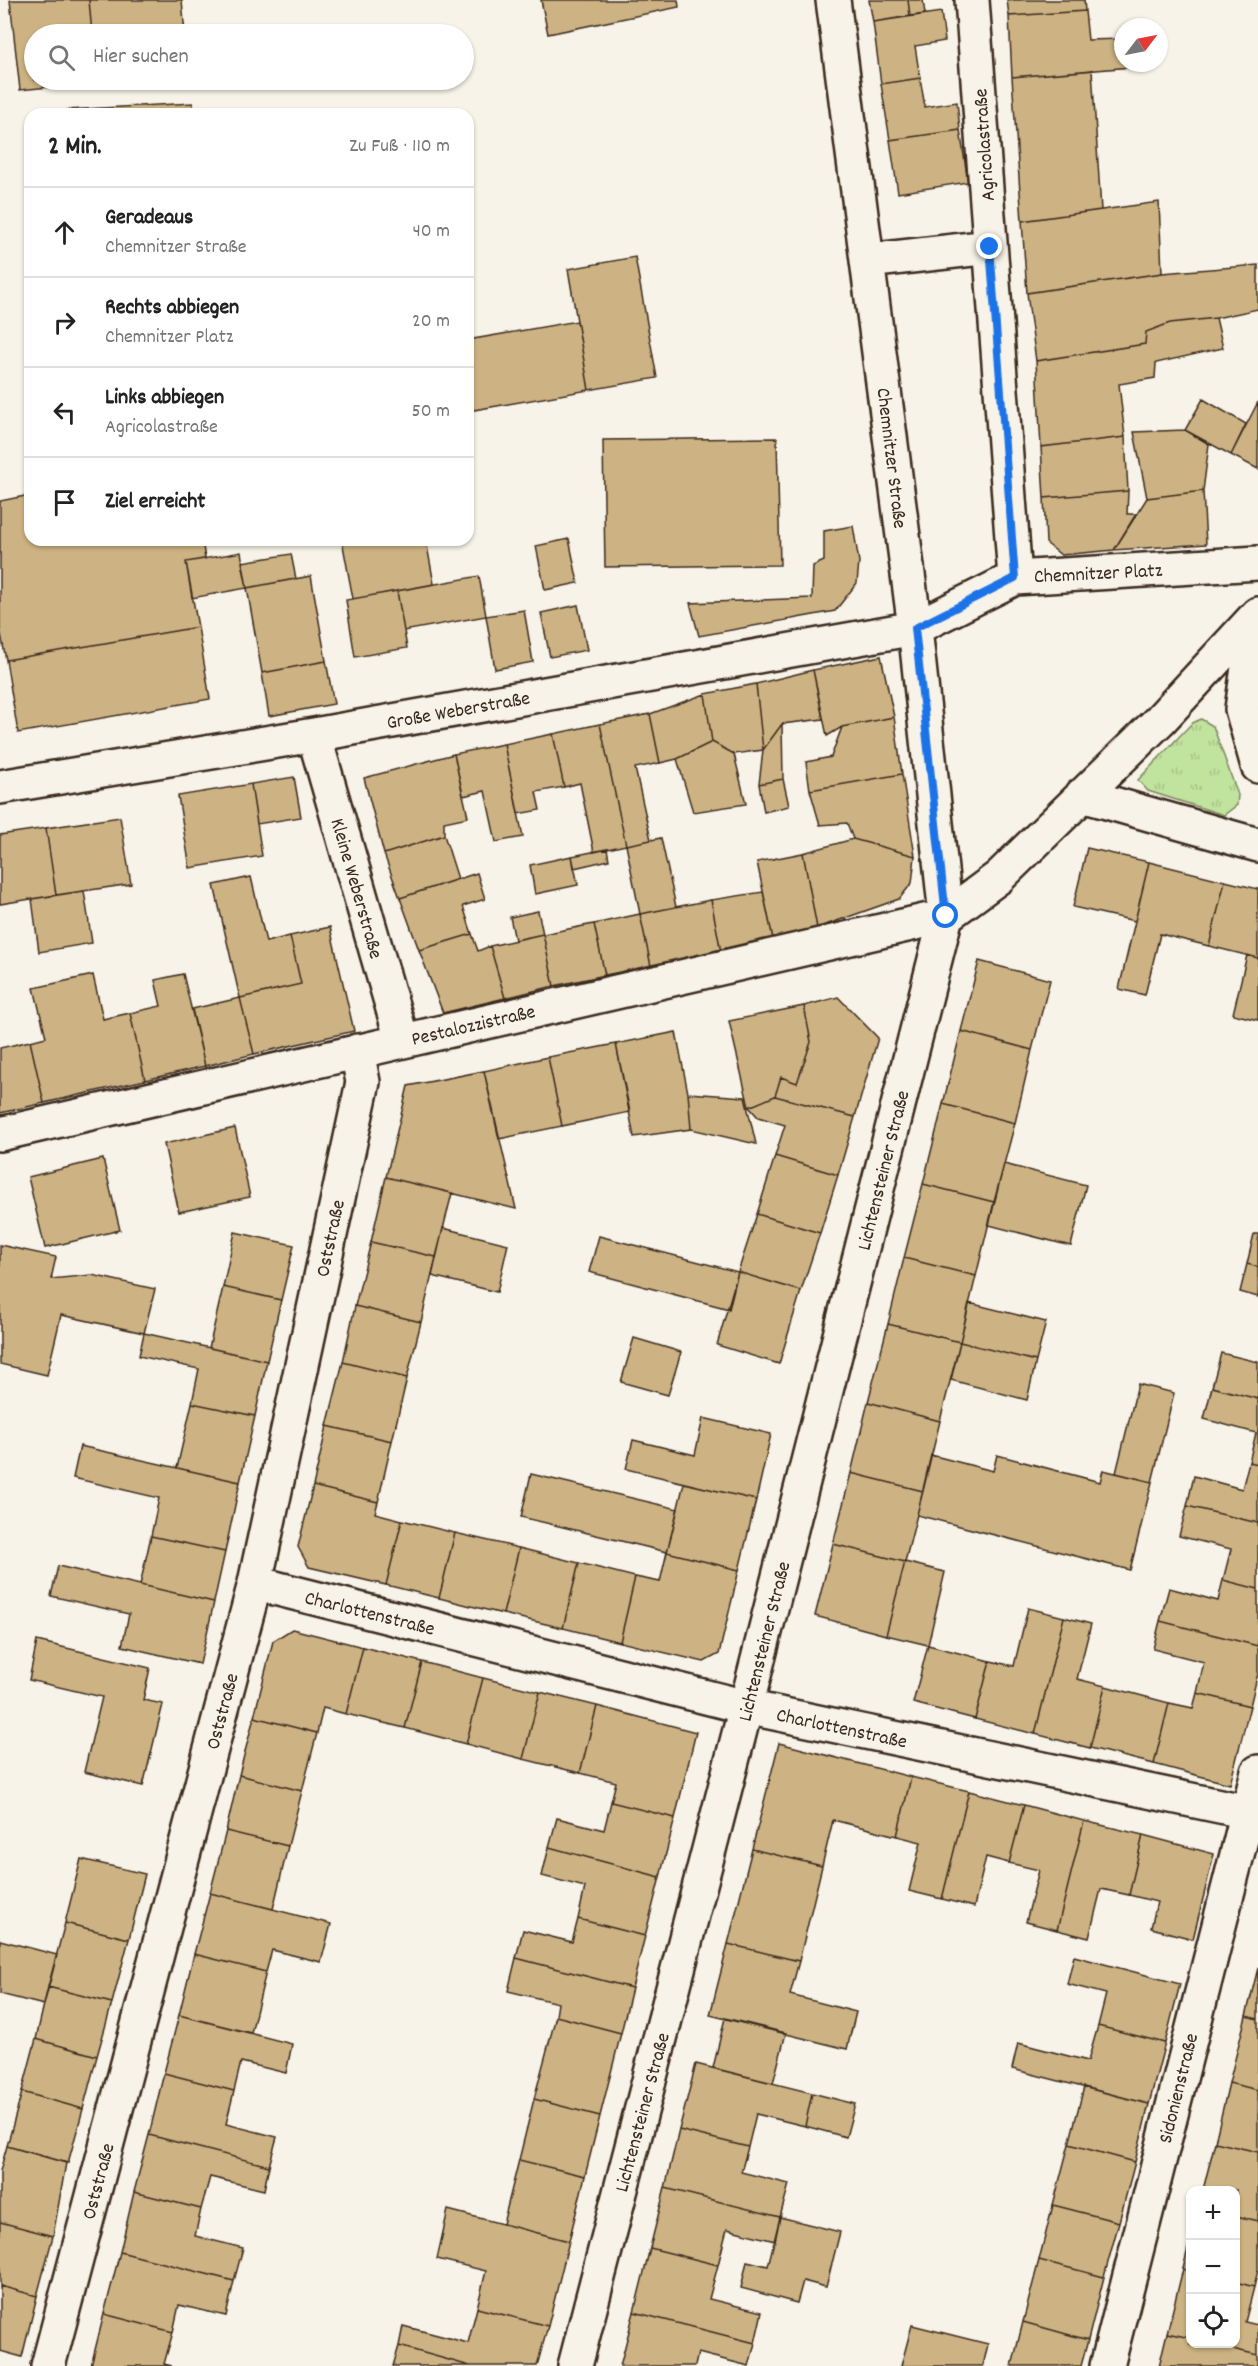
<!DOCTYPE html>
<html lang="de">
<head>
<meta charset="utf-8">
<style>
  :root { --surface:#fff; --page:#f2f2f2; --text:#222; --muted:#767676; --line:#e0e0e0 }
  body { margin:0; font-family:Dekko,sans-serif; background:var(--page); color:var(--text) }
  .controls { position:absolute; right:18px; bottom:18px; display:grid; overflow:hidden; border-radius:12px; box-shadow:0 2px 4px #0004 }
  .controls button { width:54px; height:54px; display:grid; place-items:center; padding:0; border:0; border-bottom:2px solid var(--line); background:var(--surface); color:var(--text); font:30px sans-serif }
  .compass { position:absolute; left:1114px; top:18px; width:54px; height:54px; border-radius:50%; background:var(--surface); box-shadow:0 2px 4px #0004; rotate:58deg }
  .stop { position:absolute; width:18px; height:18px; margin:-14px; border:4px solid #1a73e8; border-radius:50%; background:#fff }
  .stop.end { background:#1a73e8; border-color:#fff; box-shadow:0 2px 6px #0008 }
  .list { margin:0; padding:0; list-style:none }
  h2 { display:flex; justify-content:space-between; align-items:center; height:78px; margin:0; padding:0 24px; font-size:26px }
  h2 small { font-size:20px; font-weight:400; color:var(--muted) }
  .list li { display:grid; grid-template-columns:39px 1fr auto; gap:18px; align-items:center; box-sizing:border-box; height:90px; padding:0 24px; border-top:2px solid var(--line) }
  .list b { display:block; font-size:22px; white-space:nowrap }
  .list p { margin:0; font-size:20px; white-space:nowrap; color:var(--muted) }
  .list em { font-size:20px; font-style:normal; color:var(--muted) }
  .icon { flex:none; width:33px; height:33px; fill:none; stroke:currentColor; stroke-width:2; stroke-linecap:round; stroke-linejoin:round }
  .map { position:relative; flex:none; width:1258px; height:2366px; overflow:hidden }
  .search { position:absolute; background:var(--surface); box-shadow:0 2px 4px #0004; left:24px; top:24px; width:450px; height:66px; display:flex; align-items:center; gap:15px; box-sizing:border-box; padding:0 21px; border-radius:33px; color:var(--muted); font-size:22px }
  .panel { position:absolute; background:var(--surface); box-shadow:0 2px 4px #0004; left:24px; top:108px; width:450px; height:438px; border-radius:18px }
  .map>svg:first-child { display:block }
  .grass { fill:url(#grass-tufts); stroke:#7e865e; stroke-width:1.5 }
  .building { fill:#cdb383; stroke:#3b2a1e; stroke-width:1.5 }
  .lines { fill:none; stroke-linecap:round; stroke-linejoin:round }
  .minor-casing { stroke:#3b2a1e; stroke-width:38 }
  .minor { stroke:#f7f3e8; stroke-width:33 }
  .route { stroke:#1a73e8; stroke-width:8 }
  .labels { text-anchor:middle; stroke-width:6; stroke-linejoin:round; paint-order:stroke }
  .street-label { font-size:20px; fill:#3b2a1e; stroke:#f7f3e8 }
</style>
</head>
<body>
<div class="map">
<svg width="1258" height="2366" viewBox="0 0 1258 2366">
  <defs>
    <pattern id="grass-tufts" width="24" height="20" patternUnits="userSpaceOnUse" patternTransform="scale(1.5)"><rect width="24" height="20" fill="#c0e39d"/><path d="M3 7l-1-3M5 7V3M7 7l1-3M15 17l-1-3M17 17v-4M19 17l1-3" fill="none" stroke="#a6c387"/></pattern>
  </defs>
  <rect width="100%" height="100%" fill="#f7f3e8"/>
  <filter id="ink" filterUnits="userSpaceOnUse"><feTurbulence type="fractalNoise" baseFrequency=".0167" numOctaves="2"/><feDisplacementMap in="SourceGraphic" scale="12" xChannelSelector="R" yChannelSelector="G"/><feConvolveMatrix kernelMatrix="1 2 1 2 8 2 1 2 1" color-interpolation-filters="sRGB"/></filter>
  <g filter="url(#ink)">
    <path class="grass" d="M1201 719 1213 726 1238 795 1237 805 1224 815 1148 791 1138 780 1192 723Z"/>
    <path class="building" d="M10 0H89L92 34H34V80H97L98 82 20 90Z
      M89 0H182L185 34H92Z
      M541 0H678L679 7 548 34Z
      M869 0H908L910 16 873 22Z
      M908 0H923L925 14 910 16Z
      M1007 0H1084L1085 11 1009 16Z
      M1085 11 1088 40 1123 39V63H1132V67L1012 77 1009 16Z
      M941 12 945 41 915 46 920 78 881 84 873 22Z
      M1092 70 1101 210 1022 221 1012 77Z
      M920 78 925 107 957 102 960 130 890 140 881 84Z
      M193 103V114H67V110Z
      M960 130 968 182 898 193 890 140Z
      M1159 202 1162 273 1027 293 1022 221Z
      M635 257 657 378 589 390 568 269Z
      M1258 265V309L1216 318 1170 323 1146 332 1145 344 1036 361 1027 293 1162 273Z
      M1216 318 1223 348 1156 363 1155 378 1119 384 1125 437 1041 447 1036 361 1145 344 1146 332 1170 323Z
      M577 321 589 390 468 411V340Z
      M1203 399 1246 424 1231 455 1185 430Z
      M1258 402V469L1231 455Z
      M1185 430 1209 444 1203 491 1147 498 1134 432Z
      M1125 437 1128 491 1044 498 1041 447Z
      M777 438 780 565 605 567 603 440Z
      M1128 491 1127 514H1136L1114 550 1061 555 1046 543 1044 498Z
      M1203 491 1206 544 1114 550 1147 498Z
      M30 495V540H202L205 559 186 562 198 627 6 660 0 629V501Z
      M853 526 859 562 857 583 835 611 699 636 690 603 812 598 813 566 824 561V531Z
      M569 539 578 583 545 590 536 546Z
      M342 540H426L434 584 353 599Z
      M241 552 247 588 192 598 186 562Z
      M291 554 296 579 247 588 242 562Z
      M311 576 326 661 262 673 247 588Z
      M479 576 486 616 404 631 397 591Z
      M397 591 407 648 355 657 346 600Z
      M578 605 587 650 550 657 541 613Z
      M524 610 533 662 495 669 486 616Z
      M198 627 210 699 18 733 6 660Z
      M881 656 894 717 842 727 827 736 813 670Z
      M326 661 334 704 269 716 262 673Z
      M813 670 823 719 782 724 763 750 756 684Z
      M756 684 763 750 734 754 712 742 705 694Z
      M705 694 712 742 677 759 660 763 650 714Z
      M650 714 660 763 635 768 651 840 626 845 600 724Z
      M894 717 902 774 810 790 806 762 831 757 842 727Z
      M600 724 626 845 594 852 580 783 564 787 553 734Z
      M782 724 783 779 759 784 763 750Z
      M553 734 564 787 536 792 540 810 518 814 504 744Z
      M712 742 734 754 746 804 693 812 677 759Z
      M504 744 523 837 496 842 485 791 463 796 454 754Z
      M454 754 468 817 444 822V835L384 854 364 778Z
      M902 774 915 856 853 839 847 823 820 825 810 790Z
      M294 777 301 817 257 824 251 784Z
      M783 779 789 806 764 812 759 784Z
      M251 784 262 856 190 868 178 796Z
      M120 817 131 884 56 895 46 828Z
      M46 828 56 895 0 904V835Z
      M444 835 458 879 400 898 384 854Z
      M661 838 676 907 640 914 626 845Z
      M853 839 915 856 912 883 899 899 817 928 803 853Z
      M1087 848 1149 862 1135 921 1073 907Z
      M607 849 609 860 574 868 572 856Z
      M803 853 817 928 773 939 757 862Z
      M572 856 578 885 535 894 530 865Z
      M1149 862 1225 881 1209 946 1160 934 1145 995 1119 989Z
      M477 873 485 899 463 906 472 934 419 950 400 898Z
      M251 877 266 942 290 936 301 984 240 998 214 885Z
      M1225 881 1258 889V958L1209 946Z
      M84 891 92 943 39 952 32 899Z
      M763 892 773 939 721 952 711 900Z
      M711 900 721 952 651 966 640 914Z
      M538 911 543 934 515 940 510 917Z
      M640 914 651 966 605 975 594 924Z
      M594 924 605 975 554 986 543 934Z
      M330 927 354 1031 254 1054 240 998 301 984 290 936Z
      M472 934 478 951 490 946 505 998 443 1013 419 950Z
      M543 934 554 986 505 998 490 946Z
      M1247 955 1258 958V1020L1233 1014Z
      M979 961 1050 980 1032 1050 961 1031Z
      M183 974 205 1066 145 1080 130 1013 161 1006 155 980Z
      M93 975 103 1019 130 1013 145 1080 44 1103 30 1041 46 1037 34 988Z
      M838 997 878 1038 855 1117 775 1096 781 1077 797 1083 811 1042 804 1006Z
      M240 998 254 1054 205 1066 192 1009Z
      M804 1006 811 1042 797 1083 781 1077 775 1096 749 1107 729 1021Z
      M961 1031 1032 1050 1015 1123 943 1104Z
      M676 1032 688 1093 691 1129 634 1137 616 1044Z
      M30 1041 44 1103 0 1113V1048Z
      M616 1044 630 1112 562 1126 548 1057Z
      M548 1057 562 1126 499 1139 484 1071Z
      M484 1071 516 1209 386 1177 408 1086Z
      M688 1093 745 1097 756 1144 691 1129Z
      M775 1096 855 1117 838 1175 775 1156 785 1125 758 1117 749 1107Z
      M943 1104 1015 1123 994 1202 923 1184Z
      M235 1128 250 1197 179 1212 164 1144Z
      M775 1156 838 1175 820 1233 757 1214Z
      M103 1159 120 1230 45 1248 28 1177Z
      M1004 1164 1086 1185 1071 1246 989 1225Z
      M386 1177 452 1193 436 1257 371 1242Z
      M923 1184 994 1202 976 1276 904 1258Z
      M757 1214 820 1233 801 1291 738 1272Z
      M443 1228 508 1244 497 1292 432 1276Z
      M235 1232 294 1245 281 1300 223 1287Z
      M1254 1234H1258V1267L1247 1264Z
      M599 1236 738 1272 729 1309 589 1272Z
      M371 1242 436 1257 421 1322 355 1306Z
      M0 1245 56 1257 51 1279 92 1275 155 1289 144 1333 61 1315 47 1375 0 1364Z
      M904 1258 976 1276 960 1342 888 1324Z
      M1247 1264 1258 1267V1297L1240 1292Z
      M738 1272 801 1291 779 1364 717 1345Z
      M223 1287 281 1300 267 1361 209 1348Z
      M969 1303 1046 1322 1036 1361 960 1342Z
      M355 1306 421 1322 407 1378 343 1362Z
      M888 1324 960 1342 940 1421 868 1402Z
      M144 1333 267 1361 255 1416 192 1403 199 1369 139 1356Z
      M634 1338 681 1352 668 1395 621 1382Z
      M960 1342 1036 1361 1027 1400 951 1380Z
      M1221 1353 1258 1362V1399L1212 1387Z
      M343 1362 407 1378 392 1441 327 1426Z
      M1138 1384 1174 1393 1152 1482 1116 1473Z
      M1212 1387 1258 1399V1464L1249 1462 1256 1433 1204 1419Z
      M868 1402 940 1421 923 1491 851 1473Z
      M192 1403 255 1416 240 1482 177 1468Z
      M703 1418 771 1434 756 1500 626 1469 633 1440 695 1455Z
      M327 1426 392 1441 378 1502 313 1486Z
      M80 1446 240 1482 225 1552 151 1536 159 1498 73 1478Z
      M931 1455 993 1471 997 1455 1100 1482 1103 1470 1152 1482 1130 1570 917 1515Z
      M1249 1462 1258 1464V1523L1187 1506 1194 1476 1242 1489Z
      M851 1473 923 1491 905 1562 833 1544Z
      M531 1474 678 1509 667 1552 521 1517Z
      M684 1483 756 1500 739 1570 667 1552Z
      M313 1486 378 1502 375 1513 402 1520 386 1585 309 1567 298 1547Z
      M1187 1506 1258 1523V1589L1223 1580 1231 1549 1179 1536Z
      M402 1520 455 1533 439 1598 386 1585Z
      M455 1533 519 1548 503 1614 439 1598Z
      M151 1536 225 1552 214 1602 140 1585Z
      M833 1544 905 1562 886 1635 815 1616Z
      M519 1548 579 1563 563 1628 503 1614Z
      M667 1552 739 1570 719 1654 704 1662 620 1642 635 1577 660 1582Z
      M905 1562 945 1572 928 1645 886 1635Z
      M579 1563 635 1577 620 1642 563 1628Z
      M58 1566 214 1602 200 1664 122 1646 129 1614 51 1596Z
      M1223 1580 1258 1589V1646L1160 1621 1169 1588 1218 1601Z
      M1028 1608 1064 1617 1035 1734 975 1719 990 1661 1014 1666Z
      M1064 1617 1091 1624 1077 1679 1105 1686 1090 1748 1035 1734Z
      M1160 1621 1258 1646V1673L1250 1706 1197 1693 1204 1662 1153 1649Z
      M292 1629 363 1647 346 1714 323 1708 317 1733 254 1717 273 1641Z
      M37 1641 150 1668 143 1700 163 1704 143 1786 84 1772 102 1697 29 1680Z
      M928 1645 990 1661 975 1719 913 1703Z
      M363 1647 422 1662 405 1728 346 1714Z
      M422 1662 483 1678 466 1744 405 1728Z
      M483 1678 540 1692 523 1759 466 1744Z
      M1105 1686 1169 1703 1154 1764 1090 1748Z
      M540 1692 597 1706 580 1773 523 1759Z
      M1197 1693 1250 1706 1230 1784 1154 1764 1169 1703 1193 1708Z
      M597 1706 696 1732 675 1818 611 1802 616 1782 580 1773Z
      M254 1717 317 1733 302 1791 239 1775Z
      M779 1743 911 1777 897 1836 833 1820 822 1866 752 1849Z
      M239 1775 302 1791 288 1846 226 1831Z
      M911 1777 969 1791 942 1899 909 1891 921 1842 897 1836Z
      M969 1791 1024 1805 1009 1863 986 1857 974 1907 942 1899Z
      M611 1802 675 1818 660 1877 549 1847 557 1818 604 1830Z
      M1024 1805 1084 1821 1057 1930 1026 1922 1039 1870 1009 1863Z
      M1084 1821 1143 1835 1129 1895 1101 1889 1089 1938 1057 1930Z
      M226 1831 288 1846 273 1909 210 1893Z
      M1143 1835 1214 1854 1193 1939 1151 1928 1157 1902 1129 1895Z
      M549 1847 660 1877 645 1936 578 1919 585 1887 542 1876Z
      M752 1849 822 1866 799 1961 728 1944Z
      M81 1859 145 1874 129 1939 65 1923Z
      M210 1893 331 1924 321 1962 272 1950 266 1972 194 1954Z
      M578 1919 645 1936 632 1988 516 1958 523 1930 572 1942Z
      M65 1923 129 1939 112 2003 48 1987Z
      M0 1940 57 1955 44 2005 0 1994Z
      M728 1944 799 1961 790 1995 856 2012 847 2049 710 2015Z
      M194 1954 266 1972 251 2033 179 2015Z
      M1074 1956 1180 1984 1165 2043 1098 2026 1106 1994 1067 1984Z
      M516 1958 632 1988 621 2033 556 2016 558 2003 508 1991Z
      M1258 1968V2019L1246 2016Z
      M48 1987 112 2003 97 2056 36 2039Z
      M179 2015 292 2044 286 2073 241 2062 234 2091 164 2073Z
      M556 2016 621 2033 600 2116 534 2099Z
      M1246 2016 1258 2019V2090L1229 2083Z
      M725 2018 786 2033 773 2083 713 2068Z
      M1098 2026 1165 2043 1149 2104 1012 2069 1018 2043 1088 2061Z
      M36 2039 97 2056 83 2109 22 2092Z
      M696 2064 812 2093 805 2126 756 2114 748 2147 679 2130Z
      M164 2073 234 2091 226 2124 277 2137 269 2166 149 2135Z
      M1229 2083 1258 2090V2152L1215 2142Z
      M1084 2087 1149 2104 1135 2162 1069 2144Z
      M22 2092 83 2109 68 2163 7 2146Z
      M812 2093 855 2104 846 2137 805 2126Z
      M534 2099 600 2116 585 2176 519 2160Z
      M679 2130 748 2147 741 2172 789 2184 780 2217 665 2188Z
      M149 2135 269 2166 264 2190 210 2177 201 2209 134 2192Z
      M1215 2142 1258 2152V2221L1236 2216V2190H1203Z
      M1069 2144 1135 2162 1119 2222 1053 2205Z
      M7 2146 66 2163 53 2236 0 2222V2171Z
      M519 2160 585 2176 569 2241 503 2224Z
      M665 2188 780 2217 775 2241 727 2229 718 2265 650 2248Z
      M134 2192 201 2209 195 2236 243 2248 234 2281 120 2252Z
      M1053 2205 1119 2222 1104 2277 1039 2260Z
      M448 2210 569 2241 548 2326 477 2308 486 2271 437 2259Z
      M1236 2216 1258 2221V2270L1254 2287 1236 2282Z
      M780 2217 840 2232 826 2287 803 2281 797 2303 741 2288 747 2261 768 2266Z
      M0 2222 53 2236 37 2296 0 2286Z
      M1190 2240V2271L1183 2269Z
      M650 2248 718 2265 709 2299 762 2312 755 2343 634 2312Z
      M120 2252 234 2281 226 2316 179 2305 173 2332 104 2314Z
      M1039 2260 1104 2277 1088 2340 1023 2322Z
      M1183 2269 1190 2271V2338L1167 2333Z
      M1236 2282 1254 2287 1245 2322 1258 2325V2355L1211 2344H1236Z
      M0 2286 37 2296 22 2357 0 2351Z
      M477 2308 548 2326 537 2366H470L399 2346 403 2326 468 2343Z
      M634 2312 755 2343 749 2366 698 2353 695 2366H620Z
      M104 2314 173 2332 164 2364 172 2366H91Z
      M1023 2322 1088 2340 1081 2366H1012Z
      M912 2325 988 2344 983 2366H901Z
      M1167 2333 1190 2338V2344H1211L1258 2355V2366H1159Z
      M399 2346 470 2366H393Z"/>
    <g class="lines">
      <defs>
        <path id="minor" d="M972 0 1015 578
          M867 261 990 247
          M1255 619 1242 709 1258 766
          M314 735 402 1040
          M0 787 314 735 915 628 1015 578 1258 563
          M1082 795 1258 845
          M0 1134 946 916 999 877 1160 720 1258 614
          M255 1583 746 1707 1258 1814
          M48 2366 255 1583 363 1082 357 1051
          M575 2366 746 1707 946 916 915 628 833 0
          M1107 2366 1258 1772"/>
      </defs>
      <use href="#minor" class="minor-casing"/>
      <use href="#minor" class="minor"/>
    </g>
  </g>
  <g class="lines" filter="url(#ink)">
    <path class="route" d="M946 916 915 628 1015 578 990 247"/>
  </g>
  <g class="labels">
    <g class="street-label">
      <text transform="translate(983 145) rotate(-94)" y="7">Agricolastraße</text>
      <text transform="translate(893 458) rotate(83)" y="7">Chemnitzer Straße</text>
      <text transform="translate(1098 572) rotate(-3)" y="7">Chemnitzer Platz</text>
      <text transform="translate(458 709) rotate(-10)" y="7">Große Weberstraße</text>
      <text transform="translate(358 888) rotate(74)" y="7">Kleine Weberstraße</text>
      <text transform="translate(473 1024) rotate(-13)" y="7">Pestalozzistraße</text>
      <text transform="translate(882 1170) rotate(-76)" y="7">Lichtensteiner Straße</text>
      <text transform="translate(329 1238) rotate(-78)" y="7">Oststraße</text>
      <text transform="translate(370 1612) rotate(14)" y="7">Charlottenstraße</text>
      <text transform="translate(763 1641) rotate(-76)" y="7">Lichtensteiner Straße</text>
      <text transform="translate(221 1711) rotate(-75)" y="7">Oststraße</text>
      <text transform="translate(842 1727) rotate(12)" y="7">Charlottenstraße</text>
      <text transform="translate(1177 2088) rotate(-76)" y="7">Sidonienstraße</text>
      <text transform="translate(641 2112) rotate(-75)" y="7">Lichtensteiner Straße</text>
      <text transform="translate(97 2181) rotate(-75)" y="7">Oststraße</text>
    </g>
  </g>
</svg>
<div class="controls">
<button>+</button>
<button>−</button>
<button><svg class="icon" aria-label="locate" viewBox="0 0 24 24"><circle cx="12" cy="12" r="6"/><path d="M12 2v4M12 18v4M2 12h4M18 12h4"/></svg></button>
</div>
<svg class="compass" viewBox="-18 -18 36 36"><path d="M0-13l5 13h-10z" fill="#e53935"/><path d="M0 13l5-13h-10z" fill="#767676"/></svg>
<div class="stop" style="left:946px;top:916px"></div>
<div class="stop end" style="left:990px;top:247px"></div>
<div class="search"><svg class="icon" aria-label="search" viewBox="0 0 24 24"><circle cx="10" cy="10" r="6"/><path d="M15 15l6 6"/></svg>Hier suchen</div>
<section class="panel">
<h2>2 Min.<small>Zu Fuß · 110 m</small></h2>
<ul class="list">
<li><svg class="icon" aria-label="ahead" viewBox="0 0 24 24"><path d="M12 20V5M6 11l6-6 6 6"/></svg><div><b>Geradeaus</b><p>Chemnitzer Straße</p></div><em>40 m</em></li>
<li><svg class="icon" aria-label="right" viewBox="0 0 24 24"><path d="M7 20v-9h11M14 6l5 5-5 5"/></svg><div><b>Rechts abbiegen</b><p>Chemnitzer Platz</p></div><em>20 m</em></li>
<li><svg class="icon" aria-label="left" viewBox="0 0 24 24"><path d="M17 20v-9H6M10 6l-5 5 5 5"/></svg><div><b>Links abbiegen</b><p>Agricolastraße</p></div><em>50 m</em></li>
<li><svg class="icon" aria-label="arrive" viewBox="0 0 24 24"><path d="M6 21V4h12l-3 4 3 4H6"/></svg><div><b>Ziel erreicht</b></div></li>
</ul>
</section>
</div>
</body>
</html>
